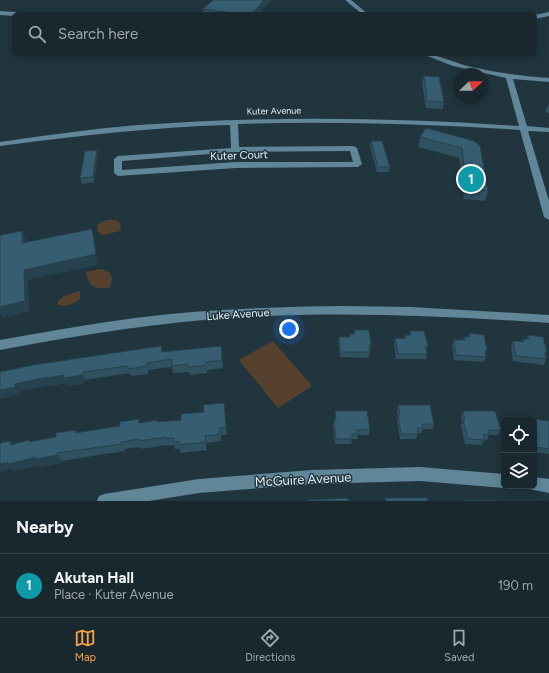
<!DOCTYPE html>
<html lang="en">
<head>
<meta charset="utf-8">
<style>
  :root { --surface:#19282e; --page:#223036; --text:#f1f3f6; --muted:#9fa6aa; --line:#37444a; --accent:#f6a247 }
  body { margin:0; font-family:Figtree,sans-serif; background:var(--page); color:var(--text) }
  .controls { position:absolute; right:12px; bottom:12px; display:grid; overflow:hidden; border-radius:6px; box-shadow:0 2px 10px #0003 }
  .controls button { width:36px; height:36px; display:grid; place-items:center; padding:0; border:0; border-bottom:1px solid var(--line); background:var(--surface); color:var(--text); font:20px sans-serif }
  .compass { position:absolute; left:453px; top:68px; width:36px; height:36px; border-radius:50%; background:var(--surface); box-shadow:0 2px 10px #0003; rotate:68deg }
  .you { position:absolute; left:289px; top:329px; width:14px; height:14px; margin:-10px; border:3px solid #fff; border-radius:50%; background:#1a73e8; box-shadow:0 0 0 6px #1a73e833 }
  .badge { display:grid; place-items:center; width:26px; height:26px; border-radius:50%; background:var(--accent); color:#fff; font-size:13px; font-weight:700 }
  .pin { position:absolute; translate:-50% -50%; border:2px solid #fff; box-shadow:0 1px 4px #0006 }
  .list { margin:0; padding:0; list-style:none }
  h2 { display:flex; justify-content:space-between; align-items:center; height:52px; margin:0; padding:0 16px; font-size:17px }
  h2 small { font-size:13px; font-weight:400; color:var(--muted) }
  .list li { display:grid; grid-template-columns:26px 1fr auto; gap:12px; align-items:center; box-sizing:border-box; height:64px; padding:0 16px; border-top:1px solid var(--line) }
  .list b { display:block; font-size:15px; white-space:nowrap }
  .list p { margin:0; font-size:13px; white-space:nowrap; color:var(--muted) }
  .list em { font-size:13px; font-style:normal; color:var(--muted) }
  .icon { flex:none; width:22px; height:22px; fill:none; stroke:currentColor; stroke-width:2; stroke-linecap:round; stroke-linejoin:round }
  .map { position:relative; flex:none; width:549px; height:501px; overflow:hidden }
  .search { position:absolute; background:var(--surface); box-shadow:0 2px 10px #0003; left:12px; right:12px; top:12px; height:44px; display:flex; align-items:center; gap:10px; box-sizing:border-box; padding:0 14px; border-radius:6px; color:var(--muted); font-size:15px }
  .sheet { height:116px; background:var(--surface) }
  nav { display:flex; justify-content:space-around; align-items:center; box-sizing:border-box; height:56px; border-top:1px solid var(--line); background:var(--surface); font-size:11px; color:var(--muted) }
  nav a { display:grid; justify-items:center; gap:2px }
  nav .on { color:var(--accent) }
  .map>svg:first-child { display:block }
  .green { fill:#55412e }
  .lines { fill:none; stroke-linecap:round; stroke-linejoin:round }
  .minor { fill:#608698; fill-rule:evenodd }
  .wall { fill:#2f5160 }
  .shaded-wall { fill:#26424e }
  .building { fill:#375e70; stroke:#26424e }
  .labels { text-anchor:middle; stroke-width:3; stroke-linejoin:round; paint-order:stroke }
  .far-street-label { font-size:9px; fill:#e5f1f7; stroke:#21353e }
  .street-label { font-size:11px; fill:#e5f1f7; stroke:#21353e }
  .near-street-label { font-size:13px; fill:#e5f1f7; stroke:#21353e }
</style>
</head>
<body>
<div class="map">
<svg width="549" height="501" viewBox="0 0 549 501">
  <rect width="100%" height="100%" fill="#21353e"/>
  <path class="green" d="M115 220 119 222 121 229 120 231 103 235 98 232 97 226C102 220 107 220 115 220Z
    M100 269C112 271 115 278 109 288 94 289 89 287 86 272Z
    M80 291V299C74 304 66 307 58 305V301L64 296Z
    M273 341 312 386 278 408 239 360Z"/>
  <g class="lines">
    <path class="minor" d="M345 0H351L368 14H362Z
      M0 11 16 12 19 14H14V16L0 15Z
      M549 12V16L535 19V15Z
      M422 54C439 54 456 64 472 67 498 73 523 76 549 78V82L513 79 527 126 549 128V132L528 131 549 201V220L544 217 520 130C426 124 332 121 238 124L239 147 353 146 357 148 362 164 358 167 236 168 118 176 114 173V159L118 156 231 148 230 125C153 127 77 136 0 146V142C46 135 92 129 138 125 265 116 392 117 519 126L506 78 453 66ZM350 151 353 162H236L122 170V161L235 152Z
      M343 306 411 307 549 315V323C434 315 319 310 204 320 135 326 68 337 0 350V340C45 332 90 324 135 318 204 309 273 307 343 306Z
      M420 467 504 474V486H509L504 488 420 481 312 484 199 493 149 501H97L99 496 104 494 199 479 312 470Z
      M534 477 549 479V493L529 489 528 486H534Z"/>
  </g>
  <path class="wall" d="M213 0H271L259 14H203V9Z
    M424 76 444 102 443 109 426 108 422 83Z
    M549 104V114L545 112 548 105Z
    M420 137 474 141 488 191 485 201 464 199 459 158 418 147Z
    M371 141 390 167 389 172H377L370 146Z
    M98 155 94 182 82 184 80 178Z
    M354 330 371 345 369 358 340 357 338 342 339 337H349L350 334H354Z
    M410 331 428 346 426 350 427 354 426 359H396L394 344 395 338 404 339 405 335H409Z
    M469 333 487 350 486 353V357L484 362 454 360 452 345 454 340H463L464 337H468Z
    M528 335 547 352 545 355 546 359 544 365 513 361 511 346 513 341 522 342 524 339H527Z
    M161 346 162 352 221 346 223 368 207 370V373L190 375 189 372 173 373 172 367 148 370V374L131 376 130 373 85 380V383L67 386 66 383 50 386V385L19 391V395L0 399 33 365Z
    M224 403 227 435H221V441L206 443 207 450 181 453 180 449H175L174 445 167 446V445L141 449 140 447 125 449V451L61 461V463L40 467 39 465 12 471 11 469 10 441 12 444 29 440 30 442 56 437 76 430 77 433 140 423 158 422 181 420 204 412Z
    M398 405 434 424 433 429H423L421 433H418L416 439H400L397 420 398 415 397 411Z
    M335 411 370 429 369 435H358L357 439H352L351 444H335L333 425 334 420H335Z
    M463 411 501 430 498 435H489L487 440H484L482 445 465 444 461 425 462 421 461 416Z
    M532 419 549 421V454L534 452V420H532Z"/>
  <path class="shaded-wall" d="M264 0H271L259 14H252Z
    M97 150 98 155 94 182 93 177Z
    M92 229 94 240 98 265 28 280 29 311 2 318 0 313V307L24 270Z
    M22 231 26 241V254L22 243Z
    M83 372 85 380V383L67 386 66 383 50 386V385L19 391V395L0 399V390L15 384 47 377Z
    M57 453 61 461V463L40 467 39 465 12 471 11 469 0 472V464Z"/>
  <path class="building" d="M213 0H264L252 14H240L203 9Z
    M424 76 439 77 444 102 427 101Z
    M426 128 474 141 480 146 488 191 467 189 462 148 420 137Z
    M371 141H382L390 167H378Z
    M97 150 93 177 80 178 85 151Z
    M92 229 96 254 24 270 25 301 0 307V235L22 231V243Z
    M354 330H369L371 345H369L370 352H340L339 337H350V334H355Z
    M410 331H424L428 346H425L427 354H398L395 338 406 339 405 335H411Z
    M469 333 484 335 487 350H485L486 357 456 355 454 340H465L464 337H470Z
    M528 335 543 337 547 352H545L546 359 516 356 513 341 524 342V339H529Z
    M161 346 162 352 221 346 222 360 206 362V365L188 367V364L172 366V359L146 363V366L128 369V366L83 372 82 375 64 378V375L47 378V377L15 384V387L0 390V372L33 365Z
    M224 403 226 427 220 428V434L205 436 206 442 179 445V441L174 442V438L166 439V437L139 441V439L122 442V444L57 453V455L36 459V457L8 464V462L0 464V443L10 441V445L29 440V442L56 437V433L76 430 75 433 120 426V422L139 419V423L157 420V422L181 420V414L204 412 203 405Z
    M398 405H430L434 424H422L423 428H417L418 434H401L398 414H400Z
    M335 411H367L370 429 357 430 358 434H352V439H336L334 420H336Z
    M463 411H495L501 430H488L489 435 483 434 484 440 468 439 463 420H465Z
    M532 419 549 421V449L536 447 534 438V420H533Z
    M348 498 349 501H307L306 500Z
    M385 498H427L428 501H386Z
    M465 500 497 501H465Z"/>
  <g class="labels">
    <g class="far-street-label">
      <text transform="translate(274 111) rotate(-1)" y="3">Kuter Avenue</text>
    </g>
    <g class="street-label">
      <text transform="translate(239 155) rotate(-2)" y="4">Kuter Court</text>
      <text transform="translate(238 314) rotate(-4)" y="4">Luke Avenue</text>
    </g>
    <g class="near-street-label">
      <text transform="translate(303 479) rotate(-3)" y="5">McGuire Avenue</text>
    </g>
  </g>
</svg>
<div class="controls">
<button><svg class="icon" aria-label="locate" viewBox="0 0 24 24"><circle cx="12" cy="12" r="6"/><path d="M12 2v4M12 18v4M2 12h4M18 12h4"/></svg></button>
<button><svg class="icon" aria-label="layers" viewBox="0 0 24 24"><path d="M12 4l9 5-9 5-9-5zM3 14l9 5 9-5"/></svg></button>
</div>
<svg class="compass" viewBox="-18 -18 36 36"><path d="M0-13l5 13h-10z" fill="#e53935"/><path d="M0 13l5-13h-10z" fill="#9fa6aa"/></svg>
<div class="you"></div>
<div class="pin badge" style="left:471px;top:179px;background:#0f9aa8">1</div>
<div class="search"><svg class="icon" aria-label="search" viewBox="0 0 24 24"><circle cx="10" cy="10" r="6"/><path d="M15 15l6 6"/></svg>Search here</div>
</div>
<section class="sheet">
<h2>Nearby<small></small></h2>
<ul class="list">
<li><span class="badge" style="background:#0f9aa8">1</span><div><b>Akutan Hall</b><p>Place · Kuter Avenue</p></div><em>190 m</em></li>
</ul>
</section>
<nav>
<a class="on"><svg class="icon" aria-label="map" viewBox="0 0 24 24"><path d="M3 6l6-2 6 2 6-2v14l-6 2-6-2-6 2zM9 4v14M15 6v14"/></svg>Map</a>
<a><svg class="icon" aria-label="directions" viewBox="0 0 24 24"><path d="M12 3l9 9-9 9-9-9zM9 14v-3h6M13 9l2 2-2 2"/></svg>Directions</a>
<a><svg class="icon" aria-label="saved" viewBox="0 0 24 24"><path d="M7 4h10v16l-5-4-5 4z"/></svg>Saved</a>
</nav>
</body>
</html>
